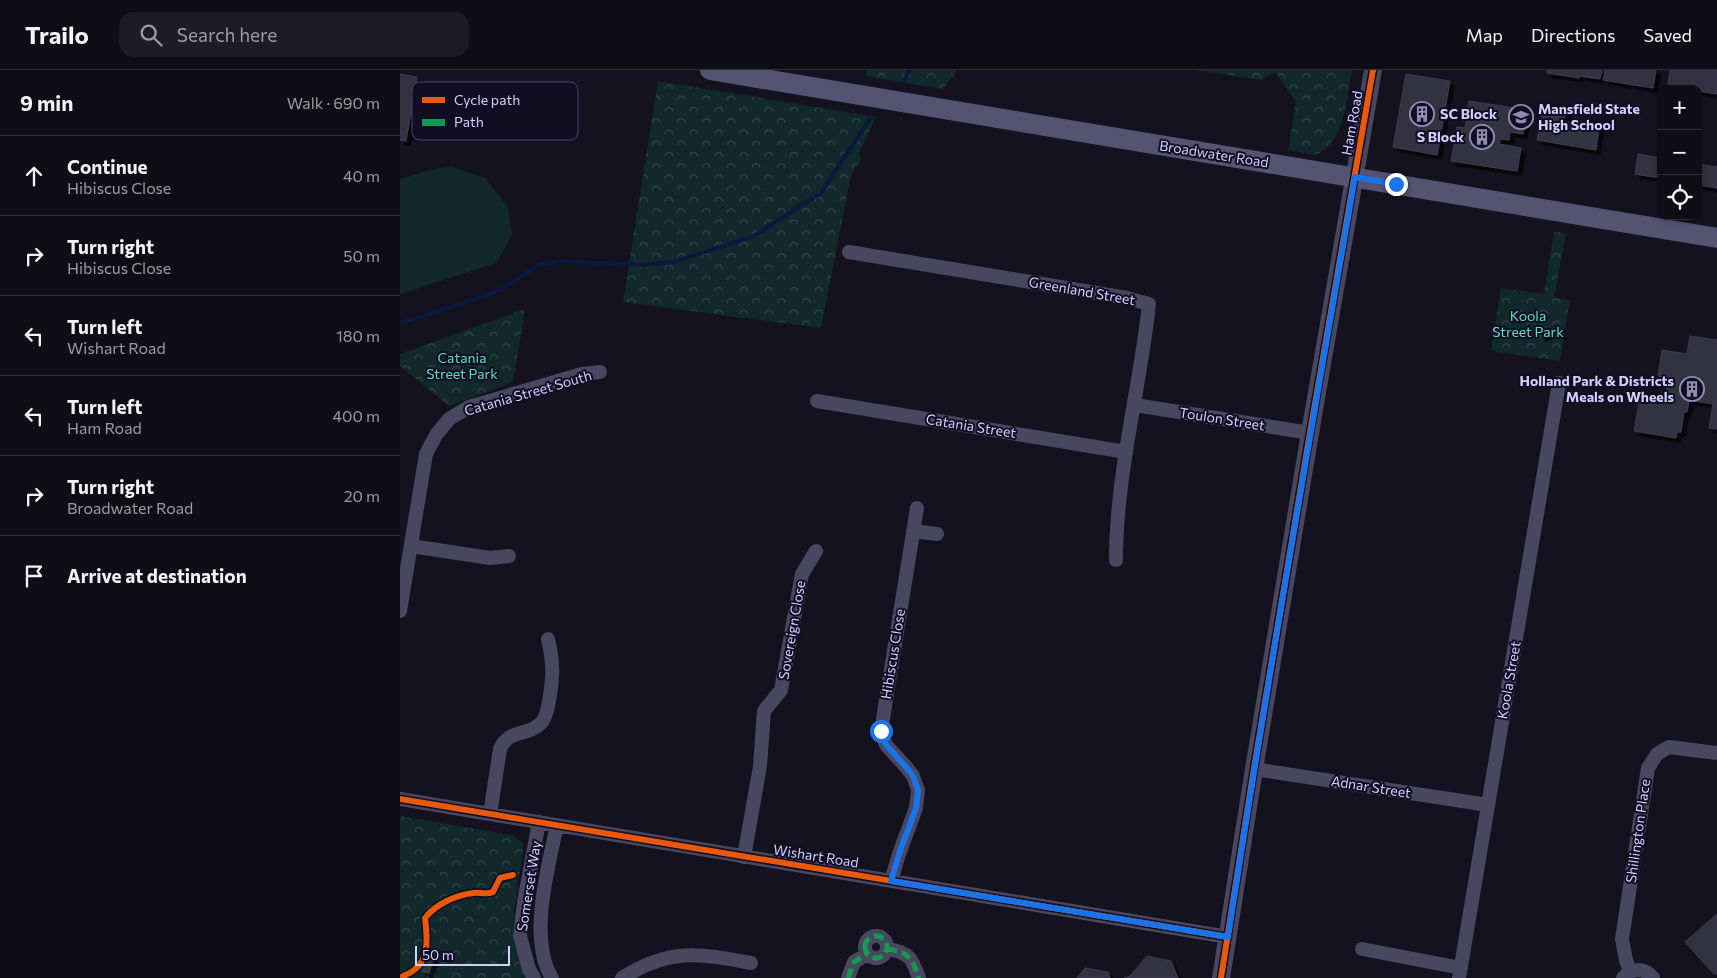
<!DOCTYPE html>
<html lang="en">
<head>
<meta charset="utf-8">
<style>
  :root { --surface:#0f0e16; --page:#1d1c23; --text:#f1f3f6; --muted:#9b9ca1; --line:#2f2e35 }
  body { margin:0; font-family:Commissioner,sans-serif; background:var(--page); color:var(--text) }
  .controls { position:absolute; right:15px; top:15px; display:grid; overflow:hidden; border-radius:10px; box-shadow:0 2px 8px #0003 }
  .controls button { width:45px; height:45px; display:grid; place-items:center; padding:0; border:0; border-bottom:1px solid var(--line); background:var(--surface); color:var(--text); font:25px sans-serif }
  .scale { position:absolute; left:15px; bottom:12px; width:95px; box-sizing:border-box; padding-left:5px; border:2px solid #d5cfff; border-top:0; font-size:14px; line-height:18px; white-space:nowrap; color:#d5cfff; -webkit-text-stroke:4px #110d23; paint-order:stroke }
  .stop { position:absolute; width:15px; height:15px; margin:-11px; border:4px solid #1a73e8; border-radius:50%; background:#fff }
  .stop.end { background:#1a73e8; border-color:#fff; box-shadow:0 1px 5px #0008 }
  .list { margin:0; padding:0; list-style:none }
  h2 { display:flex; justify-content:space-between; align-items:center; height:65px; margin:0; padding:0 20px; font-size:21px }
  h2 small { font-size:16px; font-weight:400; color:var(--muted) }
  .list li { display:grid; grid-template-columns:32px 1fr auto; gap:15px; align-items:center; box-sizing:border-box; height:80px; padding:0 20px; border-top:1px solid var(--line) }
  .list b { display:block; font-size:19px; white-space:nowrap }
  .list p { margin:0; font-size:16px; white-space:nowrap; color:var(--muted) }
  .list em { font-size:16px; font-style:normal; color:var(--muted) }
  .icon { flex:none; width:28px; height:28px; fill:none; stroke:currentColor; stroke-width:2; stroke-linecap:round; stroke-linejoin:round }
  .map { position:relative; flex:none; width:1317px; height:908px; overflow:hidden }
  header { display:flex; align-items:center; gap:30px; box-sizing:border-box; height:70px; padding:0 25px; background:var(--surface); border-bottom:1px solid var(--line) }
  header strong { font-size:24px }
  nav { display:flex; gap:28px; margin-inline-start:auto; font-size:18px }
  .search { width:350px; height:45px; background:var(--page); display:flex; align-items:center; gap:12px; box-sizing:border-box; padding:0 18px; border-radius:15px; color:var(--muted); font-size:19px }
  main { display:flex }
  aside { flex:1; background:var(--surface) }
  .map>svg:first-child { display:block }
  .grass { fill:#11292b }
  .forest { fill:url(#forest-crowns) }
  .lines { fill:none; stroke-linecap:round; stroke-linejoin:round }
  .stream { stroke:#091a3e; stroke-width:4 }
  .building { fill:#323040; stroke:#403c52; filter:url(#shadow) }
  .minor { stroke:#48475f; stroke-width:14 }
  .tertiary { stroke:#48475f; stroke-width:18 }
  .secondary { stroke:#555372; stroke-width:20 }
  .quiet { stroke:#139951; stroke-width:5; stroke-dasharray:10 5; stroke-linecap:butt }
  .cycleway-casing { stroke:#110d23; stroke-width:9 }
  .cycleway { stroke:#e8590c; stroke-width:6 }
  .route { stroke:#1a73e8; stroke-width:6 }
  .labels { text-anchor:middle; stroke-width:4; stroke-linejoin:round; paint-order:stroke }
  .poi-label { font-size:14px; font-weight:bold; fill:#d5cfff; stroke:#110d23; text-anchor:start }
  .street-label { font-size:14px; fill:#d5cfff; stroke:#110d23 }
  .park-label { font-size:14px; fill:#58e2c3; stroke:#110d23 }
  .key { fill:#110d23; stroke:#4c4765; stroke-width:1 }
  .key-label { font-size:14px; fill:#d5cfff }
</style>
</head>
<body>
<header>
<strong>Trailo</strong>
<div class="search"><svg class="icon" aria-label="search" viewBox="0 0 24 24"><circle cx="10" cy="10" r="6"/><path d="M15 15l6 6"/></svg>Search here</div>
<nav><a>Map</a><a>Directions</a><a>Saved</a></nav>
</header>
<main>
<aside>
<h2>9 min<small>Walk · 690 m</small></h2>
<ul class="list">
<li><svg class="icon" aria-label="ahead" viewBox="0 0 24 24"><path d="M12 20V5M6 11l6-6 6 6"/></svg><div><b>Continue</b><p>Hibiscus Close</p></div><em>40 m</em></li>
<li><svg class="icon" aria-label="right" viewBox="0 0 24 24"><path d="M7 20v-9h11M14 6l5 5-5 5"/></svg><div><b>Turn right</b><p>Hibiscus Close</p></div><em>50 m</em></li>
<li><svg class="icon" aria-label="left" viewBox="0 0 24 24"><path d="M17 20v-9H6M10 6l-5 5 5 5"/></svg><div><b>Turn left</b><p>Wishart Road</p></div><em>180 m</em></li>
<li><svg class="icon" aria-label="left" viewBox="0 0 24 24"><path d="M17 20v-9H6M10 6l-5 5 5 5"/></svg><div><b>Turn left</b><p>Ham Road</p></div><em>400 m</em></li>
<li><svg class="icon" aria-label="right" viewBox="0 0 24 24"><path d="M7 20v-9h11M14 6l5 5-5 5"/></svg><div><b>Turn right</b><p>Broadwater Road</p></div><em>20 m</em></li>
<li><svg class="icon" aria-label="arrive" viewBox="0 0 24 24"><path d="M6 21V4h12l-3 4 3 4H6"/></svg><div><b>Arrive at destination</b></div></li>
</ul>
</aside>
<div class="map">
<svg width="1317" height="908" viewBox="0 0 1317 908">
  <defs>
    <pattern id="forest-crowns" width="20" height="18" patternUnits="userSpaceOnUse" patternTransform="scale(1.25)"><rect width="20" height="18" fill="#11292b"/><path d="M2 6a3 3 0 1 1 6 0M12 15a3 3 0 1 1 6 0" fill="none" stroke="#33474b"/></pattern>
    <filter id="shadow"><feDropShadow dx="4.5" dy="4.5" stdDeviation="0" flood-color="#0009"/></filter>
  </defs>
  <rect width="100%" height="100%" fill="#14121e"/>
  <path class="grass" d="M53 97 85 108 108 137 112 165 96 193 0 224V109L37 98Z"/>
  <path class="forest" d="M467 0H556L554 5 543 19 466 6Z
    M796 0H952C946 29 946 72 915 85L888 80 896 32 875 2 861 10Z
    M258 11 476 47 459 83 461 89 451 105 421 258 223 232Z
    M1154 162 1166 163 1154 228 1170 230 1160 291 1091 281 1101 218 1144 224Z
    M125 239 113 312 49 336 0 296V284Z
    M0 746 112 765 124 774 114 840 113 869 126 908H0Z"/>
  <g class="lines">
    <path class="stream" d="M503 11 510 0
      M0 253 90 224 101 219 141 194 159 191 244 195 273 192 352 167 421 123 471 47"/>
  </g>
  <path class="building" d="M1147 0H1202L1200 9 1179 6V8L1147 3Z
    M1205 0H1256L1253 18 1203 10Z
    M1270 0H1317V24L1298 21V19L1268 15Z
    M0 4 17 7 6 71 0 70Z
    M1006 4 1050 11 1037 85 993 77Z
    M1069 31 1127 40 1123 64 1110 62 1109 70 1100 69 1099 74 1121 78 1117 101 1051 91 1057 57 1065 58Z
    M1143 37 1166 41 1164 51 1199 57 1196 80 1137 70Z
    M1238 84 1261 88V108L1235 104Z
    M1298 94 1317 97V118L1298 115Z
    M1146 258 1148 265 1141 267 1139 259Z
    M1290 266 1317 270V359L1309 358 1313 334 1289 330 1287 342H1284L1281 362H1277L1276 368 1234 361 1239 332 1260 335V330L1265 331 1268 308 1258 306 1262 280 1287 284Z
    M1317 844V904H1314L1285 872Z
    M26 886 34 888 29 903 21 901Z
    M747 886 771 891 778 908H724L730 906Z
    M685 898 708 902 710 908H677Z"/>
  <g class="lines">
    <path class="minor" d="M449 182 727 228 749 234C740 319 716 404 716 490
      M417 331 726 382
      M735 335 910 363
      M513 461 537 464
      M11 476 90 488 109 486
      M0 541 26 384 36 365 49 349 69 337 182 304 200 302
      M854 699 1088 735
      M0 729 828 867
      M90 744 100 679C109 658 128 667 141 653 149 646 153 607 152 596 152 587 150 578 148 569
      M344 787 360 696 364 641 381 620 402 504 416 481
      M491 811 499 784 516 738 518 720 513 706 507 698 486 675 481 661 517 438
      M465 877a11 11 0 1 1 22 0a11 11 0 1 1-22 0Z
      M487 879C509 882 512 888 519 908
      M962 879 1061 898
      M1230 901 1226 890 1222 869 1248 698 1257 684 1269 677 1317 683
      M134 908 129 899 120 866 124 832 139 752
      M152 908C128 869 148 798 157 755
      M222 908C269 878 298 883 351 893
      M448 908 454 892 467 884
      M1059 908 1159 313
      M1223 908C1232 898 1244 897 1253 908"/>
    <path class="tertiary" d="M821 908 854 699 910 363 973 0"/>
    <path class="secondary" d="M310 0 1317 168"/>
    <path class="quiet" d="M465 877a11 11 0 1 1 22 0a11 11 0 1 1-22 0Z
      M487 879C509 882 512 888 519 908
      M448 908 454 892 467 884"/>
    <defs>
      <path id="cycleway" d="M0 729 828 867
        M0 908C4 905 10 904 14 900 30 889 27 864 25 848 36 834 56 825 73 823 80 822 87 825 93 822L100 808 113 805
        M821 908 854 699 910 363 973 0"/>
    </defs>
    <use href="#cycleway" class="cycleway-casing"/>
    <use href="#cycleway" class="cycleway"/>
  </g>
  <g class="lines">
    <path class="route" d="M481 661 486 675 507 698 513 706 518 720 516 738 499 784 491 811 828 867C867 613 911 360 955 107L996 114"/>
  </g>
  <defs>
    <symbol id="building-ring" viewBox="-11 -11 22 22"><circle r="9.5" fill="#110d23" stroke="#918db0" stroke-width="1.5"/><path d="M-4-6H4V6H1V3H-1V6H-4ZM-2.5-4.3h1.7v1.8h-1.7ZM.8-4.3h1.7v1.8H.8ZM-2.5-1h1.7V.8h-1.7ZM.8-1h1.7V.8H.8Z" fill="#918db0"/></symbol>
    <symbol id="school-ring" viewBox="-11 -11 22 22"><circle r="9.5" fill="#110d23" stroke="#918db0" stroke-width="1.5"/><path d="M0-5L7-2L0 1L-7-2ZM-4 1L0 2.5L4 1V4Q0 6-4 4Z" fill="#918db0"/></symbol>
  </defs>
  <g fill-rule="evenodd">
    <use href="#building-ring" x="1008" y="30" width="28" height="28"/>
    <use href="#school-ring" x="1107" y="33" width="28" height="28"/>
    <use href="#building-ring" x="1068" y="53" width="28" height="28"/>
    <use href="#building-ring" x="1278" y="305" width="28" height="28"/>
  </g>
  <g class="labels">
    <g class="poi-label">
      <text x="1138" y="44">Mansfield State<tspan x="1138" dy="16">High School</tspan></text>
      <text x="1040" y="49">SC Block</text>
      <text x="1064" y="72" text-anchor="end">S Block</text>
      <text x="1274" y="316" text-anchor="end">Holland Park &amp; Districts<tspan x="1274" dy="16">Meals on Wheels</tspan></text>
    </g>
    <g class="street-label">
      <text transform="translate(952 53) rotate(-80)" y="5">Ham Road</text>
      <text transform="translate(814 84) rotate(9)" y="5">Broadwater Road</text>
      <text transform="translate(682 221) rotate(10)" y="5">Greenland Street</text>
      <text transform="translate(128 323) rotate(-16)" y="5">Catania Street South</text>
      <text transform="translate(822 349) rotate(9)" y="5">Toulon Street</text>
      <text transform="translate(571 356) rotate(9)" y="5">Catania Street</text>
      <text transform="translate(392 560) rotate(-80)" y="5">Sovereign Close</text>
      <text transform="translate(493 584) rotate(-81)" y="5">Hibiscus Close</text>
      <text transform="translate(1109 610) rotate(-80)" y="5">Koola Street</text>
      <text transform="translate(971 717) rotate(9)" y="5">Adnar Street</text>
      <text transform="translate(1238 761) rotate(-82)" y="5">Shillington Place</text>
      <text transform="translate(416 786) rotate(9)" y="5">Wishart Road</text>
      <text transform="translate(129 816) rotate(-81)" y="5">Somerset Way</text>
    </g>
    <g class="park-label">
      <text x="1128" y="251">Koola<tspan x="1128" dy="16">Street Park</tspan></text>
      <text x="62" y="293">Catania<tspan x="62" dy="16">Street Park</tspan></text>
    </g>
  </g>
  <rect x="12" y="12" width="166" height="58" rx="8" class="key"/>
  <rect x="22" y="27" width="23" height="6" fill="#e8590c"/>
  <rect x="22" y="49" width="23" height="7" fill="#139951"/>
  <g class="key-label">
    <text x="54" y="35">Cycle path</text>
    <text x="54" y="57">Path</text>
  </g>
</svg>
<div class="controls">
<button>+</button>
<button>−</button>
<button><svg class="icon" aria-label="locate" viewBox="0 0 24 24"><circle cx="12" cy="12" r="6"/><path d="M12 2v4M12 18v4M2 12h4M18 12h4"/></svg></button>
</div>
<div class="scale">50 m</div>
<div class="stop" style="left:481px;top:661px"></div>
<div class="stop end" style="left:996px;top:114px"></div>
</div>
</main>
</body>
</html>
